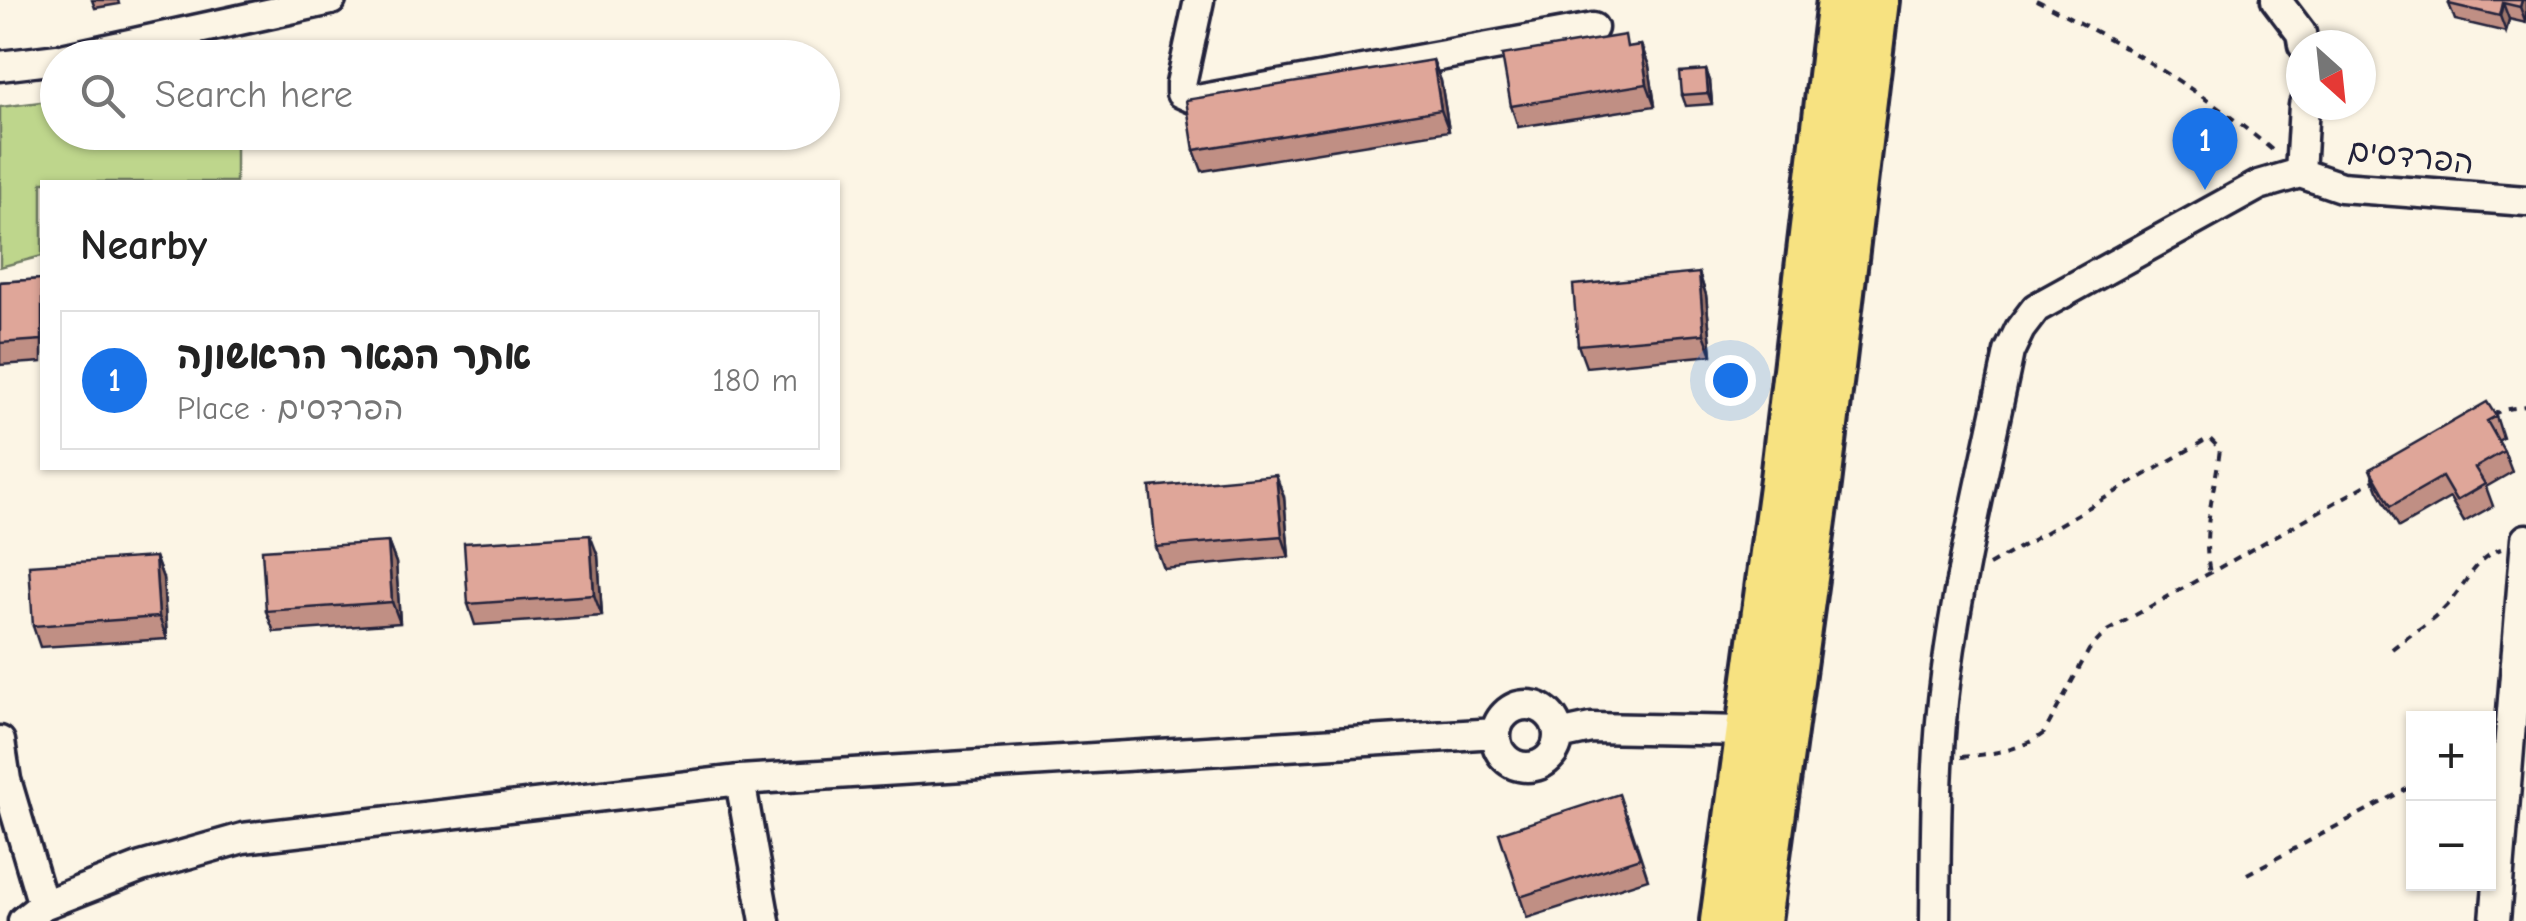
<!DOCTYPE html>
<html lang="en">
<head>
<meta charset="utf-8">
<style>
  :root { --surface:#fff; --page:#f2f2f2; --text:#222; --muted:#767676; --line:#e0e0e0; --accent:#1a73e8 }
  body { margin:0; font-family:"Comic Neue","Playpen Sans Hebrew",sans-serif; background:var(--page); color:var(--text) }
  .controls { position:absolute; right:30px; bottom:30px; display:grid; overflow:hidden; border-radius:0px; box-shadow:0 2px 8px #0004 }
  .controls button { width:90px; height:90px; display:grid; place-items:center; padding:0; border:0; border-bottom:2px solid var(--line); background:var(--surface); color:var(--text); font:50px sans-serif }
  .compass { position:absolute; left:2286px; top:30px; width:90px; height:90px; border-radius:50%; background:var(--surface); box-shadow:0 2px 8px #0004; rotate:153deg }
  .you { position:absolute; left:1730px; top:380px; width:35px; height:35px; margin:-25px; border:8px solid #fff; border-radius:50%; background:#1a73e8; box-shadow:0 0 0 15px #1a73e833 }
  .badge { display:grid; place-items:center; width:65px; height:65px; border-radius:50%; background:var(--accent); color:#fff; font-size:32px; font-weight:700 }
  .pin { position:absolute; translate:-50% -82px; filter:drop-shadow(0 2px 5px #0008) }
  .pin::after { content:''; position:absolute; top:52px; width:35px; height:30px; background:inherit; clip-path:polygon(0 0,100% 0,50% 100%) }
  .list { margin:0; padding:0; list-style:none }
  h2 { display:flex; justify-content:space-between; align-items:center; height:130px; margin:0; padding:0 40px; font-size:42px }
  h2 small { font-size:32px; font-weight:400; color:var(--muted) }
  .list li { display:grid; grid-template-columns:65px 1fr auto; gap:30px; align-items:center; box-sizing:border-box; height:140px; margin:0 20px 20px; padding:0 20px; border:2px solid var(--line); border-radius:0px }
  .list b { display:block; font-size:38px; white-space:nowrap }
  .list p { margin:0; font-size:32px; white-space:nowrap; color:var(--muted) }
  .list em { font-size:32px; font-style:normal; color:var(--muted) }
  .icon { flex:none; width:55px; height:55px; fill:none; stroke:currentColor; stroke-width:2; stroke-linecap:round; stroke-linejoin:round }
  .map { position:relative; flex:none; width:2526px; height:921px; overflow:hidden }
  .search { position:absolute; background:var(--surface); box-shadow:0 2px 8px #0004; left:40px; top:40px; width:800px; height:110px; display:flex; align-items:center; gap:25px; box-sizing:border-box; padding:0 35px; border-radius:55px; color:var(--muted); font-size:38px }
  .panel { position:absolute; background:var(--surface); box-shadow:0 2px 8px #0004; left:40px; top:180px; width:800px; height:290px; border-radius:0px }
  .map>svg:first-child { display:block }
  .green { fill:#bed68c; stroke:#707c64; stroke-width:2.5 }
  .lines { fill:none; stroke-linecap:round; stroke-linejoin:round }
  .minor-casing { stroke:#22223b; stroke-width:35 }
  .highway-casing { stroke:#22223b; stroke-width:48 }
  .path { stroke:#22223b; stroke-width:4; stroke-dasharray:8 8; stroke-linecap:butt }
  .minor { stroke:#fcf5e5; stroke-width:28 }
  .highway { stroke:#f7e281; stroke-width:40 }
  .wall { fill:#c08f84; stroke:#22223b; stroke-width:2.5 }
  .shaded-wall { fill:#9c746b; stroke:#22223b; stroke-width:2.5 }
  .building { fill:#dfa699; stroke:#22223b; stroke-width:2.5 }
  .labels { text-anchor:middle; stroke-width:9; stroke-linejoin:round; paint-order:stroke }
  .street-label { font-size:32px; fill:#22223b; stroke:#fcf5e5 }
</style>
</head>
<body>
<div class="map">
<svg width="2526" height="921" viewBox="0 0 2526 921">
  <rect width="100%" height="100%" fill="#fcf5e5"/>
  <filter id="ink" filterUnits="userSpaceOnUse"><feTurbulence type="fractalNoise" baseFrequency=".01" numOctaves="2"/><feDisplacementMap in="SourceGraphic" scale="20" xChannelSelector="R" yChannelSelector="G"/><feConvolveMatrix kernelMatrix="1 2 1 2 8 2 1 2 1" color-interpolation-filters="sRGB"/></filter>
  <g filter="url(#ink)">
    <path class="green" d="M57 100 58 132 236 133V182H42V256L0 267V107Z"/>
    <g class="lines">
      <defs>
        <path id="minor" d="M1199 0 1181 84V93L1197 100 1593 28
          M2276 0 2301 33 2303 45
          M66 58 331 0
          M0 66 58 59
          M2304 105 2300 173 2341 187 2526 201
          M1496 736a31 31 0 1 1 62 0a31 31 0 1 1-62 0Z
          M1559 735 1591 728 1747 731
          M0 741 6 780 43 905
          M740 780 765 921
          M23 921 43 905 141 867 243 838 740 780 1496 733
          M1935 921C1936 839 1935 757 1946 676 1960 567 1987 460 2009 352L2020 329 2036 308 2259 185 2300 173
          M2495 921 2526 539"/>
        <path id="highway" d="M1721 921 1781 479 1838 0
          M1760 921 1820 484 1878 0"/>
      </defs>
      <use href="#minor" class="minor-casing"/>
      <use href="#highway" class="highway-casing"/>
      <path class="path" d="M2036 0C2120 42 2206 93 2277 154
        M2492 415 2502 410 2526 406
        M1989 565 2209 438 2220 449C2215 490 2201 532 2210 573
        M2392 649C2408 636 2427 625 2442 610 2462 592 2474 558 2501 549
        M1961 757C1990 754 2021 751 2044 733L2089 650 2107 631 2375 480
        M2247 874 2414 785"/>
      <use href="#minor" class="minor"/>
      <use href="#highway" class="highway"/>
    </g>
    <path class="wall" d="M92 0H118L119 4 95 8Z
      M2526 0V23L2509 19 2506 32 2455 20 2449 4Z
      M1641 45 1649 66 1655 106 1518 127 1511 106 1629 47Z
      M1433 60 1441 81 1449 131 1202 171 1194 150Z
      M1706 70 1710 81 1712 104 1686 106 1682 95Z
      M1699 273 1706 295 1712 355 1586 367 1578 345Z
      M42 279V362L0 365V282Z
      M2496 416 2503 438 2498 441 2504 451 2512 472 2486 487 2493 506 2464 522 2450 498 2399 527 2378 490 2370 469Z
      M1284 497 1289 557 1164 569 1156 547Z
      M388 542 396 563 400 623 274 632 266 611Z
      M598 556 602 616 475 625 468 604Z
      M155 557 163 578 167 639 40 647 33 626Z
      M1627 815 1648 879 1527 918 1520 897Z"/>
    <path class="shaded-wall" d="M2522 0H2526V23L2520 7Z
      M2503 3 2509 19 2506 32 2500 16Z
      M1641 45 1649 66 1655 106 1647 84Z
      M1433 60 1441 81 1449 131 1441 110Z
      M1706 70 1710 81 1712 104 1708 93Z
      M1699 273 1706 295 1712 355 1704 334Z
      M1276 475 1284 497 1289 557 1282 536Z
      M590 535 598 556 602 616 594 595Z
      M388 542 396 563 400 623 392 602Z
      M155 557 163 578 167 639 159 617Z"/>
    <path class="building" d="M2450 0H2522L2520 7 2503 3 2500 16 2449 4Z
      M1625 35 1627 47 1641 45 1647 84 1511 106 1502 55Z
      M1433 60 1441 110 1194 150 1186 100Z
      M1706 70 1708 93 1682 95 1680 72Z
      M1699 273 1704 334 1578 345 1573 285Z
      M42 279V340L0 343V282Z
      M2487 402 2496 416 2487 421 2504 451 2475 468 2485 484 2456 501 2442 477 2391 506 2370 469Z
      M1276 475 1282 536 1156 547 1150 487Z
      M590 535 594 595 468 604 464 543Z
      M388 542 392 602 266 611 262 550Z
      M155 557 159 617 33 626 29 565Z
      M1619 794 1640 858 1520 897 1499 833Z"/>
  </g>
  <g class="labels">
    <g class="street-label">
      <text transform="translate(2411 156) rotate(6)" y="11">הפרדסים</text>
    </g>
  </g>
</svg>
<div class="controls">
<button>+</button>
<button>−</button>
</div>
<svg class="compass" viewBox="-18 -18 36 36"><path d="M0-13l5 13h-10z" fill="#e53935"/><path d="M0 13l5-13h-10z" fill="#767676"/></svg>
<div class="you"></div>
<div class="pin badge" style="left:2205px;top:190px">1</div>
<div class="search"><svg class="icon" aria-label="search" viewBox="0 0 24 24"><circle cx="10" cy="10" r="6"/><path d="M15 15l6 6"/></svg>Search here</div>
<section class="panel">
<h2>Nearby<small></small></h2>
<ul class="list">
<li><span class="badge">1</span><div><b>אתר הבאר הראשונה</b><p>Place · הפרדסים</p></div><em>180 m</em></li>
</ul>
</section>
</div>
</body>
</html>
